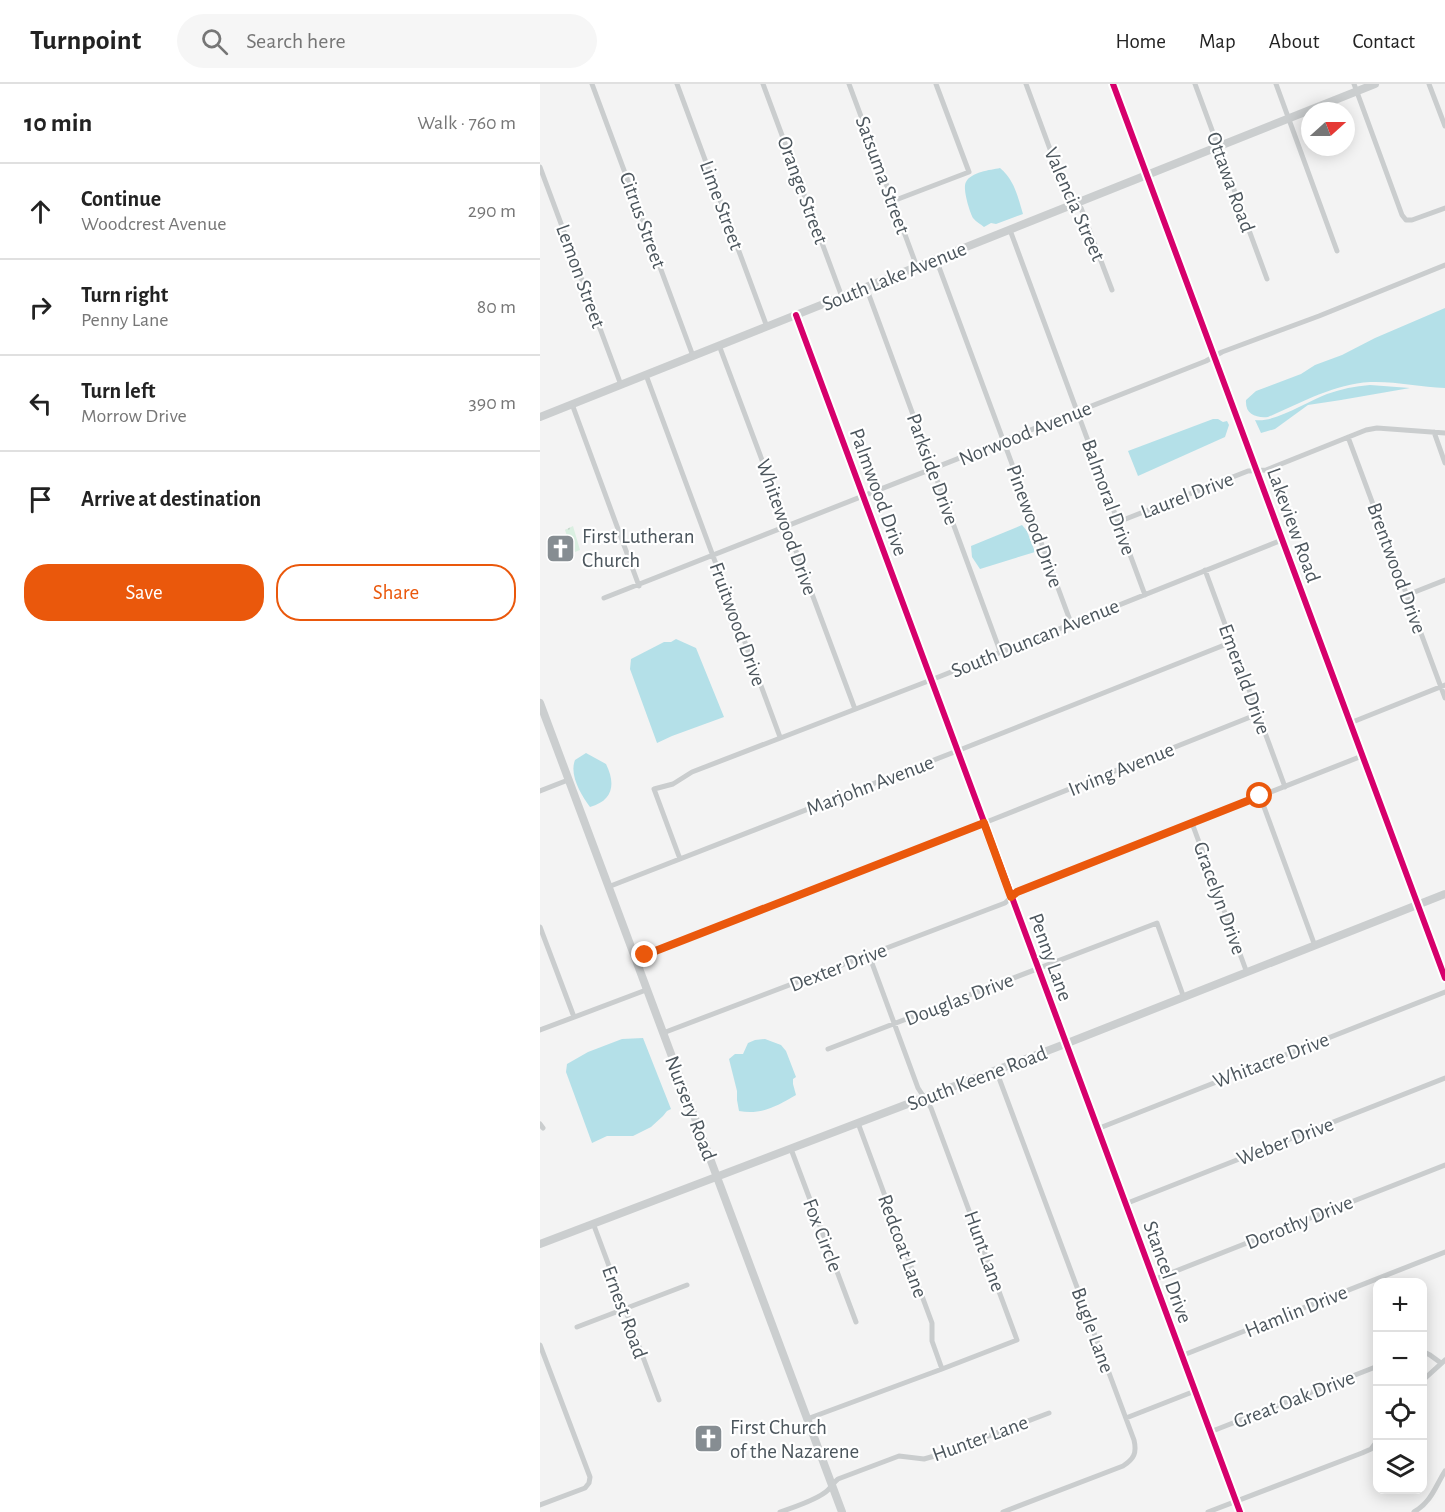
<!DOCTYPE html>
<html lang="en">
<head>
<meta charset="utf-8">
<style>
  :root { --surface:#fff; --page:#f6f6f6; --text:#222; --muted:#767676; --line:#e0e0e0; --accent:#ea580c }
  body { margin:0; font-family:"Alegreya Sans",sans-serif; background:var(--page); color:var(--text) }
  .controls { position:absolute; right:18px; bottom:18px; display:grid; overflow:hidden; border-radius:12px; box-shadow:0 3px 15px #0003 }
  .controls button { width:54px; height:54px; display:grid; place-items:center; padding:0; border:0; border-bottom:2px solid var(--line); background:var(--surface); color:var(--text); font:30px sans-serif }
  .compass { position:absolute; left:761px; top:18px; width:54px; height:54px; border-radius:50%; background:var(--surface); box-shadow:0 3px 15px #0003; rotate:69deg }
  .stop { position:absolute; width:18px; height:18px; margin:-14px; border:4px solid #ea580c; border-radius:50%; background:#fff }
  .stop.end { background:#ea580c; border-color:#fff; box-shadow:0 2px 6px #0008 }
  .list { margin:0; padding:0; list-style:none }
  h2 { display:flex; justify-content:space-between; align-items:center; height:78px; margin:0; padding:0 24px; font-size:26px }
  h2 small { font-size:20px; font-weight:400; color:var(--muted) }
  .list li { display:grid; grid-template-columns:39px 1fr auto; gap:18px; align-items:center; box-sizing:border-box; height:96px; padding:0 24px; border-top:2px solid var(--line) }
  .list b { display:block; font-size:22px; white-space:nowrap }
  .list p { margin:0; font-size:20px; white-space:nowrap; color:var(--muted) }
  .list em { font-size:20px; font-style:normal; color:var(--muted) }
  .actions { display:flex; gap:12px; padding:18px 24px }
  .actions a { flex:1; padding:14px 0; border:2px solid var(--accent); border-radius:24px; text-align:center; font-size:21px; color:var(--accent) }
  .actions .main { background:var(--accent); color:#fff }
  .icon { flex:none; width:33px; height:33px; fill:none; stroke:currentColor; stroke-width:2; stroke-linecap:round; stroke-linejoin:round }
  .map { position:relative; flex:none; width:905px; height:1428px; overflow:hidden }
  header { display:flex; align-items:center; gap:36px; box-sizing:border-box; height:84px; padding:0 30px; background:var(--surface); border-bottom:2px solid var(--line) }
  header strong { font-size:28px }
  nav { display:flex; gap:33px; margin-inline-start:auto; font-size:21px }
  .search { width:420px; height:54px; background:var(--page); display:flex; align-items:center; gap:15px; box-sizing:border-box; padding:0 21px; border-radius:33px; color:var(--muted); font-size:22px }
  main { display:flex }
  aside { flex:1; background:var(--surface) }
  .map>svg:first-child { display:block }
  .park { fill:url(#park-tufts) }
  .water { fill:#b4e0e8 }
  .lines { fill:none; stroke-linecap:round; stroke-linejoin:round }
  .street { stroke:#cacdce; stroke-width:5 }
  .secondary { stroke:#cbcecf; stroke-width:8 }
  .cycleway-casing { stroke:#fff; stroke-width:10 }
  .cycleway { stroke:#d6006c; stroke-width:6 }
  .route { stroke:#ea580c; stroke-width:8 }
  .labels { text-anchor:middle; stroke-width:4.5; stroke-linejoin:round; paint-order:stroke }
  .street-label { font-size:21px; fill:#4c565d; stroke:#fff }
  .poi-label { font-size:21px; fill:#4c565d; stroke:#fff; text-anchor:start }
</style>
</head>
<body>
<header>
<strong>Turnpoint</strong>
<div class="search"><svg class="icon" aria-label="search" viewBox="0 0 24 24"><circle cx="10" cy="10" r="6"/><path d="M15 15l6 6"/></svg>Search here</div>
<nav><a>Home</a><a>Map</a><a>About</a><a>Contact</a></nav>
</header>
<main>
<aside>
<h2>10 min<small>Walk · 760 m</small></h2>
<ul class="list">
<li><svg class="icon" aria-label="ahead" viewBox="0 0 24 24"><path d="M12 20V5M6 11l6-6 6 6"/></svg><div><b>Continue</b><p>Woodcrest Avenue</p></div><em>290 m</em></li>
<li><svg class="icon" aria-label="right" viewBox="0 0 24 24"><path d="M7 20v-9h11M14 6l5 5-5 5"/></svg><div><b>Turn right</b><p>Penny Lane</p></div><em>80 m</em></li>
<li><svg class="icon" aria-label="left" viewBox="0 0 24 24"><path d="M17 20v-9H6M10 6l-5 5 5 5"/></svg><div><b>Turn left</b><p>Morrow Drive</p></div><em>390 m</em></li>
<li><svg class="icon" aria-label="arrive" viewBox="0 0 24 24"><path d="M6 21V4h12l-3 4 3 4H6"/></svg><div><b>Arrive at destination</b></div></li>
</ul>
<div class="actions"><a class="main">Save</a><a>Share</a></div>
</aside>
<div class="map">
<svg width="905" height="1428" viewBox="0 0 905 1428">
  <defs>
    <pattern id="park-tufts" width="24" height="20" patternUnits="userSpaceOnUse" patternTransform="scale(1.5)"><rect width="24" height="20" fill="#daefe1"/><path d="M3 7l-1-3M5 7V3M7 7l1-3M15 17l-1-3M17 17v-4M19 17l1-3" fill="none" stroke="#bdcfc3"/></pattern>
  </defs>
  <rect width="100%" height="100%" fill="#f3f3f3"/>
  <path class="park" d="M33 442 40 466 35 468 30 461 25 446Z"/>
  <path class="water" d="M460 84C475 97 477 111 483 130L456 140 451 139 444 143C441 140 436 138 433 134 430 129 422 104 426 98 431 88 450 86 460 84Z
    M905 224V304C880 303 855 297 830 298 794 300 761 319 728 333 716 334 705 331 706 316L716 307 761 290 775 281 802 271 835 254Z
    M830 301 870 304 801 316 768 321 735 345 721 349 715 336C735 339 768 317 787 310 801 305 815 302 830 301Z
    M673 335H678L683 338 687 337 689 341 685 353 598 392 588 367Z
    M482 441 487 447 495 468 440 485 432 473 431 462Z
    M136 555 156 564 184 633 132 652 117 659 90 585 91 575 124 558H131Z
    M46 669 66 680C76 700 73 717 50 723 41 711 29 691 35 676Z
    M103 954 131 1025 127 1027 123 1032 111 1043 93 1052H67L52 1059 26 988 27 980 48 968 82 955Z
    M225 955 241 961 246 967 256 993 253 995V1000L256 1011C237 1022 222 1031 199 1027L197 1016V1007L189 975 195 970H203L208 959 215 956Z"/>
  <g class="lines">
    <path class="street" d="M52 0 153 272
      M137 0 227 243
      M223 0 302 213
      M309 0 377 183
      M486 0 528 114 541 124 572 206
      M655 0 727 195
      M736 0 797 167
      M814 0 862 131 866 136H872L905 124
      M889 0 905 42
      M0 83 81 301
      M353 117 429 88 396 0
      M470 146 605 511
      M396 175 531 539
      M326 203 460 567
      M256 231 700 1428
      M179 261 315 625
      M106 291 240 653
      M32 320 99 502
      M894 348 905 379
      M808 353 905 614
      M578 438 708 387 726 386 826 346 837 344 905 349
      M665 486 745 703
      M867 511 905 496
      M64 514 666 277 682 268 779 232 905 181
      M810 639 905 601
      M0 707 28 696
      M720 712 775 862
      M652 739 707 889
      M140 775 114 705 133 700 152 688 391 596 742 456
      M68 803 417 667 692 558
      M0 843 34 933
      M95 875 444 739 718 630
      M0 946 106 906
      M123 949 465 819 477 808 822 672
      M288 965 617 839 644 914
      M456 986 594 1356C597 1369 594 1375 583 1382L463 1428
      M318 1039 392 1239V1257L402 1285
      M0 1040 3 1044
      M557 1045 905 908
      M251 1065 316 1238
      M585 1120 905 994
      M53 1139 119 1316
      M613 1196 905 1081
      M37 1243 147 1201
      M0 1261 50 1393 49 1399 45 1404 0 1421
      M882 1267 890 1271 901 1279
      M641 1272 905 1168
      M882 1297 905 1276
      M586 1334 655 1307
      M267 1335 402 1285 477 1256 391 1024 378 1004 329 871
      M670 1348 838 1282
      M240 1428C252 1424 280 1414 288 1406 292 1402 294 1398 298 1395L359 1372 384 1375 398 1371 509 1329
      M668 1428 822 1369 831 1365 838 1356
      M874 1428C892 1417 895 1403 905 1387"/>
    <path class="secondary" d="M573 0 905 894
      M0 333 835 0
      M0 619 302 1428
      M0 1160 525 960 905 810"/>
    <defs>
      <path id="cycleway" d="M573 0 905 894
        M256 231 700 1428"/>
    </defs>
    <use href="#cycleway" class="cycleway-casing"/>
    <use href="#cycleway" class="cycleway"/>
  </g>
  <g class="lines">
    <path class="route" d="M105 871 444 739 471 813 477 808 720 712"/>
  </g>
  <defs>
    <symbol id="church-square" viewBox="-11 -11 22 22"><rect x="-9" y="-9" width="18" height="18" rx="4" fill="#868d92" stroke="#fff"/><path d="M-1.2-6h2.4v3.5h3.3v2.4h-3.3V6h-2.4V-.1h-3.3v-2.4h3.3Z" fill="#fff"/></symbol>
  </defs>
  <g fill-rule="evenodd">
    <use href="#church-square" x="4" y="448" width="33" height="33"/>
    <use href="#church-square" x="152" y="1338" width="33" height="33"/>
  </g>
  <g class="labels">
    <g class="street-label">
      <text transform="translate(343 91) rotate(70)" y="7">Satsuma Street</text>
      <text transform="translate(691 98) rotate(70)" y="7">Ottawa Road</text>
      <text transform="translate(263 106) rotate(70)" y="7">Orange Street</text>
      <text transform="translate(535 120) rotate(66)" y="7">Valencia Street</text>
      <text transform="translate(182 121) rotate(70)" y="7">Lime Street</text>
      <text transform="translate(103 136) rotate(70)" y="7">Citrus Street</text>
      <text transform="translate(41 192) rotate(70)" y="7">Lemon Street</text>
      <text transform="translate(354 192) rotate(-22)" y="7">South Lake Avenue</text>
      <text transform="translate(485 349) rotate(-22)" y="7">Norwood Avenue</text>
      <text transform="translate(393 385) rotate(70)" y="7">Parkside Drive</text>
      <text transform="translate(339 408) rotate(70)" y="7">Palmwood Drive</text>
      <text transform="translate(647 411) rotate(-21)" y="7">Laurel Drive</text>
      <text transform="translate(569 413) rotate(70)" y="7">Balmoral Drive</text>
      <text transform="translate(754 441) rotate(70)" y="7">Lakeview Road</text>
      <text transform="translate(495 442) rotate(70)" y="7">Pinewood Drive</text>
      <text transform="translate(247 443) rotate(70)" y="7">Whitewood Drive</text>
      <text transform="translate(857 484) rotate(70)" y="7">Brentwood Drive</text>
      <text transform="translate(198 540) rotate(70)" y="7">Fruitwood Drive</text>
      <text transform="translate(495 554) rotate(-22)" y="7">South Duncan Avenue</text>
      <text transform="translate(705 595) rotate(70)" y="7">Emerald Drive</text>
      <text transform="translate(581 685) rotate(-22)" y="7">Irving Avenue</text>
      <text transform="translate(330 701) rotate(-21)" y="7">Marjohn Avenue</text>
      <text transform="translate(680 814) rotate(70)" y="7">Gracelyn Drive</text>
      <text transform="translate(511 873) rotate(70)" y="7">Penny Lane</text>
      <text transform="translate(298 883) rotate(-21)" y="7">Dexter Drive</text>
      <text transform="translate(419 915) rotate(-21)" y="7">Douglas Drive</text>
      <text transform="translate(731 976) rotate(-21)" y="7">Whitacre Drive</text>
      <text transform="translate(437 994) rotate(-21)" y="7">South Keene Road</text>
      <text transform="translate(151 1024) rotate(69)" y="7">Nursery Road</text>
      <text transform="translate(745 1057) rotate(-21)" y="7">Weber Drive</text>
      <text transform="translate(759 1138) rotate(-22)" y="7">Dorothy Drive</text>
      <text transform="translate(283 1151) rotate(69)" y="7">Fox Circle</text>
      <text transform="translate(363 1162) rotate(70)" y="7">Redcoat Lane</text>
      <text transform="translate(445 1167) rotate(70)" y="7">Hunt Lane</text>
      <text transform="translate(628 1188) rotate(70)" y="7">Stancel Drive</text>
      <text transform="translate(756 1227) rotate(-22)" y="7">Hamlin Drive</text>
      <text transform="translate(85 1228) rotate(70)" y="7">Ernest Road</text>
      <text transform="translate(553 1246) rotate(70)" y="7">Bugle Lane</text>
      <text transform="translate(754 1315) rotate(-21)" y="7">Great Oak Drive</text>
      <text transform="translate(440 1354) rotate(-20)" y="7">Hunter Lane</text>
    </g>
    <g class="poi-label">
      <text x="42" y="459">First Lutheran<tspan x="42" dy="24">Church</tspan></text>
      <text x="190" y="1350">First Church<tspan x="190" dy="24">of the Nazarene</tspan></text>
    </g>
  </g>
</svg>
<div class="controls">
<button>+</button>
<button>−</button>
<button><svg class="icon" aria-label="locate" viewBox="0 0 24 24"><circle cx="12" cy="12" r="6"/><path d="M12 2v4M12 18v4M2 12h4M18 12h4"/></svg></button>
<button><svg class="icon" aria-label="layers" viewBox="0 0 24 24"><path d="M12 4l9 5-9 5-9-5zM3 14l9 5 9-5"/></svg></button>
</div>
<svg class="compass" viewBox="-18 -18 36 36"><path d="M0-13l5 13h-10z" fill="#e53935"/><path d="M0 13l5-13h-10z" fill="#767676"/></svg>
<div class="stop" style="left:720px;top:712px"></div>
<div class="stop end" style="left:105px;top:871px"></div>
</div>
</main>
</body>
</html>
